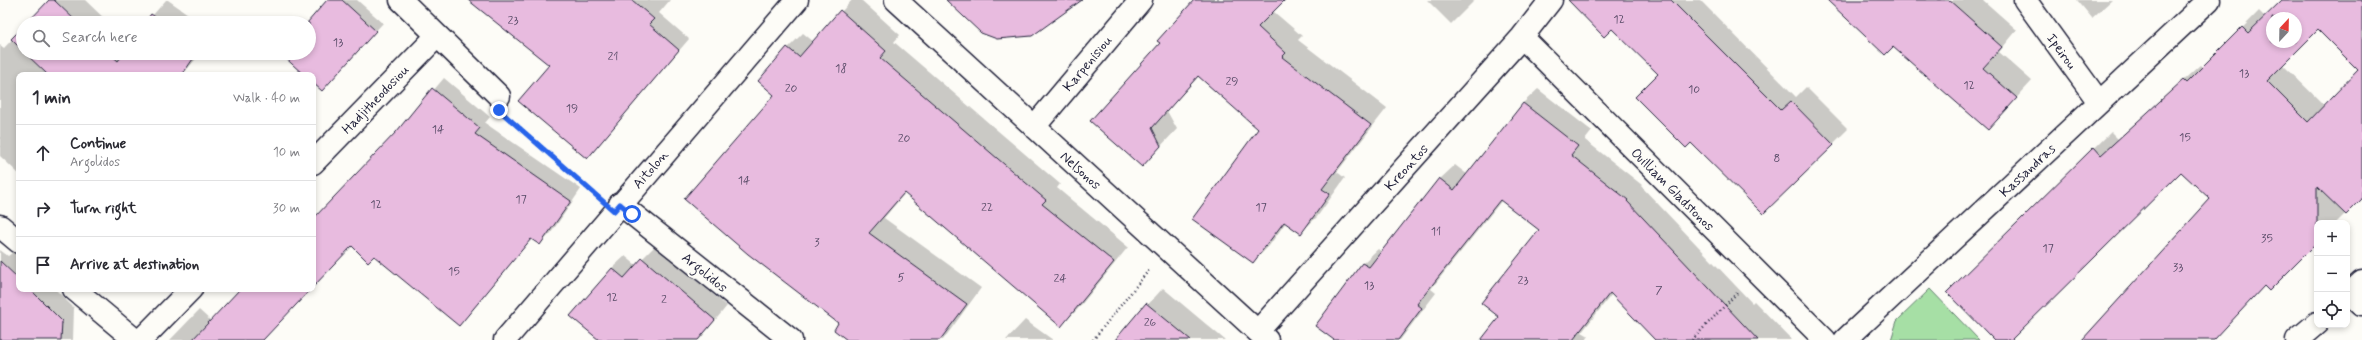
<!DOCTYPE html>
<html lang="en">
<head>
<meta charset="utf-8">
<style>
  :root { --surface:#fff; --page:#f2f2f3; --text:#2b2b33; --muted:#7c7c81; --line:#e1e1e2 }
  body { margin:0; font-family:Mynerve,sans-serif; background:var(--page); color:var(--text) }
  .controls { position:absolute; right:12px; bottom:12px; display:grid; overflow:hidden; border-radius:8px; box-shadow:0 2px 6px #0003 }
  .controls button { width:36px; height:36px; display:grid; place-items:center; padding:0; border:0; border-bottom:1px solid var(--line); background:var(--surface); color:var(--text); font:20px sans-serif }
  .compass { position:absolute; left:2266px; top:12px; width:36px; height:36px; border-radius:50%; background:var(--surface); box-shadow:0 2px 6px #0003; rotate:22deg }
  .stop { position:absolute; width:12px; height:12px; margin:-9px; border:3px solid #2563eb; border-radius:50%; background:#fff }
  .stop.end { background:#2563eb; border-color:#fff; box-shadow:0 1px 4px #0008 }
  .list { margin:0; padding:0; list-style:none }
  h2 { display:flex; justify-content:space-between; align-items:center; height:52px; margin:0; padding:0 16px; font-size:17px }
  h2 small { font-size:13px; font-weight:400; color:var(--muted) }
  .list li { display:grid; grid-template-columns:26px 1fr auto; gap:12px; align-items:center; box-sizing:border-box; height:56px; padding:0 16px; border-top:1px solid var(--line) }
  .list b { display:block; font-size:15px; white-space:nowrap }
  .list p { margin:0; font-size:13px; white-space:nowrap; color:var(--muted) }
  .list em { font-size:13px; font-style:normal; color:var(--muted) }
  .icon { flex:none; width:22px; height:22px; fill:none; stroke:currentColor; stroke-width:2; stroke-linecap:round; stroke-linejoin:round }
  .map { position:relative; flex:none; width:2362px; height:340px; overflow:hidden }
  .search { position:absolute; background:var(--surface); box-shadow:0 2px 6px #0003; left:16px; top:16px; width:300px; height:44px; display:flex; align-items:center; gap:10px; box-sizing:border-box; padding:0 14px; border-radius:22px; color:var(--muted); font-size:15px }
  .panel { position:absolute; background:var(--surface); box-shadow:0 2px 6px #0003; left:16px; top:72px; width:300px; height:220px; border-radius:8px }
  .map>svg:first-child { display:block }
  .green { fill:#a6dfa5; stroke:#648070 }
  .shadow { fill:#0003; fill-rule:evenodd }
  .building { fill:#e8bbdf; stroke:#22223b; fill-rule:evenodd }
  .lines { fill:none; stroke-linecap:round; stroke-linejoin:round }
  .minor-casing { stroke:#22223b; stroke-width:25 }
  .tertiary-casing { stroke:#22223b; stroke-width:25 }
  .path { stroke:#22223b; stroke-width:2.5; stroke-dasharray:1 3; stroke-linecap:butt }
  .minor { stroke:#fdfcf7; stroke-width:22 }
  .tertiary { stroke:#fdfcf7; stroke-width:22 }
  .route { stroke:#2563eb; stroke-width:5 }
  .labels { text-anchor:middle; stroke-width:4; stroke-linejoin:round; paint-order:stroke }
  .number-label { font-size:12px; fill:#544864 }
  .street-label { font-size:14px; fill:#22223b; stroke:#fdfcf7 }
</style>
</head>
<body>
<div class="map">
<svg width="2362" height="340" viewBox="0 0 2362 340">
  <rect width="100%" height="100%" fill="#fdfcf7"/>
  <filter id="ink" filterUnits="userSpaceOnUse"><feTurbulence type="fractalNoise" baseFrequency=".025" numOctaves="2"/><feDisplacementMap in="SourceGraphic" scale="8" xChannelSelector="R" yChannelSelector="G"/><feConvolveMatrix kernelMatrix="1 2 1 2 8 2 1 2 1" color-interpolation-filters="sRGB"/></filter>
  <g filter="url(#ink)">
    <path class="green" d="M1930 289 1979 340H1891L1897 321Z"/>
    <path class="shadow" d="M51 0H85L109 23H28Z
      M166 0H168L201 23H146Z
      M328 0H357L383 23 329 82 313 81V75H306L309 53 308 23Z
      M469 0H670L659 13 689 39 587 158 550 64Z
      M852 0H861L900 35 894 42 1060 184 1057 188 1128 247 1077 310 1061 325 905 193 884 218 981 288 943 340H849L840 323 775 95 788 48 803 33 814 42Z
      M1195 0H1284L1273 11 1302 36 1298 40 1387 108 1337 172 1345 178 1317 217 1300 233 1286 222 1269 246 1253 262 1259 129 1199 76 1167 111 1177 129 1142 166 1161 43Z
      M1427 0H1475L1451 24Z
      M1593 0H1700L1796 97 1806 87 1848 129 1763 213 1660 74Z
      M1827 0H1983L2017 30 1999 52 2032 81 1988 129 1893 45 1885 54Z
      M2077 0H2112L2092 18Z
      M2283 0H2362V197L2336 223H2317V241L2265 285 2214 340H2083L2211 199 2181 170 2010 340H1996L1948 292 2111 132 2118 139 2200 65 2203 68 2259 11 2265 17ZM2272 18H2296V42H2272ZM2318 29 2359 70 2325 106 2282 64Z
      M23 28V53H201L182 75H19V174L0 156V45L4 48Z
      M444 78 490 117 485 123 581 189 551 233 540 244 532 238 459 325 374 255 352 245 313 286V220L398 132Z
      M1538 89 1592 131 1585 140 1642 185 1641 186 1752 303 1754 301 1792 340H1656L1612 294 1582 332 1589 336 1586 340H1497L1500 317 1540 229 1502 200 1431 289 1436 293 1400 340H1335L1316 326 1363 263 1378 249 1382 252 1440 179 1455 165 1468 175 1523 103Z
      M655 246 727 306 699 340H600L612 268 625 256 636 265Z
      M0 250 8 256 15 251 19 255V289H55L74 308 73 340H0Z
      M1163 288 1225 340H1116Z
      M242 289H311L262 340H170L199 310 211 321Z
      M1025 320 1053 340H1006Z"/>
    <path class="building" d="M49 0H54L78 23H27Z
      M327 0H342L376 31 322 91 313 83V75H304L280 53H309V23H307Z
      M468 0H632L654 19 649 24 679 50 587 159 518 101 549 65Z
      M946 0H1082L1032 36 997 39 981 33Z
      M1194 0H1285L1258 27 1286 53 1282 57 1371 125 1322 189 1330 194 1301 234 1284 222 1253 263 1192 219 1258 129 1198 76 1152 128 1161 146 1142 167 1090 121 1160 43 1157 41Z
      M1568 0H1671L1781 110 1791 101 1834 145 1763 214 1691 143 1686 148 1635 97 1658 74 1612 29 1604 37Z
      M1827 0H1949L2002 47 1983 68 2017 98 1988 130 1893 47 1885 55Z
      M2282 0H2362V199L2346 215 2317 187V243L2269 291 2264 286 2214 340H2082L2210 199 2181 172 2011 340H1994L1947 292 2094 147 2101 155 2183 80 2186 83 2242 27 2248 33ZM2272 18H2296V42H2272ZM2318 30 2358 70 2308 122 2267 81Z
      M840 10 886 51 880 58 1046 200 1042 204 1114 262 1061 327 904 193 869 233 967 304 940 340H847L834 330 838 323 748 254 684 199 774 95 758 81 787 47 799 57Z
      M151 14 164 23H144Z
      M23 27V51L11 39Z
      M25 53H109L118 61 124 53H197L182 75H48Z
      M432 88 480 128 475 134 571 201 540 245 531 239 459 326 374 256 368 262 352 246 313 287V219L397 131Z
      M1523 103 1578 146 1571 155 1628 200 1627 201 1758 340H1655L1610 293 1573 340H1481L1499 317 1481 303 1539 230 1500 200 1417 304 1422 308 1398 340H1334L1315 326 1362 263 1369 267 1439 178 1454 190Z
      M642 258 715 320 698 340H599L570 316 612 268 624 278Z
      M0 261 19 279V289H30L62 321 61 340H0Z
      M240 289H311L263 340H192Z
      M1146 303 1191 340H1115Z"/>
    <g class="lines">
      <defs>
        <path id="minor" d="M401 0 499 96
          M2025 0 2099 102
          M1522 37 1825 340
          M313 163 437 36
          M620 204 791 340
          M0 226 19 242
          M74 289 135 340
          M2350 293 2362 304
          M1258 331 1522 37 1551 0
          M141 340 191 289
          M505 340 797 0
          M1845 340 2209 0"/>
        <path id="tertiary" d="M896 0 1267 340
          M1034 127 1141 0
          M2347 296 2362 282
          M2297 340 2317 323"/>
      </defs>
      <use href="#minor" class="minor-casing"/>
      <use href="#tertiary" class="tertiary-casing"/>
      <path class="path" d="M511 120 594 194
        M1093 340 1149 270
        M1692 340 1737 293"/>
      <use href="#minor" class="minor"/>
      <use href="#tertiary" class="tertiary"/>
    </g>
  </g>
  <g class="lines" filter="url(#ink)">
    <path class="route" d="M499 110 614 211 620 204 632 214"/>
  </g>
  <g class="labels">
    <g class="number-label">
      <text x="1619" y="23">12</text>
      <text x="513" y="24">23</text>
      <text x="338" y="46">13</text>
      <text x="613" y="60">21</text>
      <text x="841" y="72">18</text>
      <text x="2244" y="77">13</text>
      <text x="1232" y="85">29</text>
      <text x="1969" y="89">12</text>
      <text x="791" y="92">20</text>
      <text x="1694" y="93">10</text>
      <text x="572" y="112">19</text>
      <text x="438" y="133">14</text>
      <text x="2185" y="141">15</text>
      <text x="904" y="142">20</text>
      <text x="1777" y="162">8</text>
      <text x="744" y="184">14</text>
      <text x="521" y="203">17</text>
      <text x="376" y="208">12</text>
      <text x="987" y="211">22</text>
      <text x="1261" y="211">17</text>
      <text x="1436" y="235">11</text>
      <text x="2267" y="242">35</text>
      <text x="817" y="246">3</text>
      <text x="2048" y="252">17</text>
      <text x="2178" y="271">33</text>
      <text x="454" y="275">15</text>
      <text x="901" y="281">5</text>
      <text x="1060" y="282">24</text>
      <text x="1523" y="284">23</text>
      <text x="1369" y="289">13</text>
      <text x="1659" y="294">7</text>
      <text x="612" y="301">12</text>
      <text x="664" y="303">2</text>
      <text x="1150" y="326">26</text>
    </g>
    <g class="street-label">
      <text transform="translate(2062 51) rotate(54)" y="5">Ipeirou</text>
      <text transform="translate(1087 63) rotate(-50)" y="5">Karpenisiou</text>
      <text transform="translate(375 99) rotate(-46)" y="5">Hadjitheodosiou</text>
      <text transform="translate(1406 167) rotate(-48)" y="5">Kreontos</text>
      <text transform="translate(650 169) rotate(-49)" y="5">Aitolon</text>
      <text transform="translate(1081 170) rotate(42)" y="5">Nelsonos</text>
      <text transform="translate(2027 170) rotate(-43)" y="5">Kassandras</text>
      <text transform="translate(1673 189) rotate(45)" y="5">Ouilliam Gladstonos</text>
      <text transform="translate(705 272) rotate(39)" y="5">Argolidos</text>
    </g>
  </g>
</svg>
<div class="controls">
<button>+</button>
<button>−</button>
<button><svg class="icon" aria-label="locate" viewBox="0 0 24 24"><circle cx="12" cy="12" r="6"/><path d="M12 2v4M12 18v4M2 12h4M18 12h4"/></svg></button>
</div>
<svg class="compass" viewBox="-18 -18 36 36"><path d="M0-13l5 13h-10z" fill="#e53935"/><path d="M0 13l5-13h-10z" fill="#7c7c81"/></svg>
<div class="stop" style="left:632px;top:214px"></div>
<div class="stop end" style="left:499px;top:110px"></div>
<div class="search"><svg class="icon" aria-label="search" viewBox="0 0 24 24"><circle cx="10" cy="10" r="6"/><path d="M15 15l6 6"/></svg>Search here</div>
<section class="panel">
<h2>1 min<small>Walk · 40 m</small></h2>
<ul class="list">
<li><svg class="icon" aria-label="ahead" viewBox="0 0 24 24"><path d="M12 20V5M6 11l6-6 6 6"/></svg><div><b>Continue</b><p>Argolidos</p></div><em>10 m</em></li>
<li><svg class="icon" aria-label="right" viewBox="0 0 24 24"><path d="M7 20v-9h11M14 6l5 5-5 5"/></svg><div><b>Turn right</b></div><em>30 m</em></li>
<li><svg class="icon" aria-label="arrive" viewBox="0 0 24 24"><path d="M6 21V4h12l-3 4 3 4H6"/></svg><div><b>Arrive at destination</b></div></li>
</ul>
</section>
</div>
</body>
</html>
